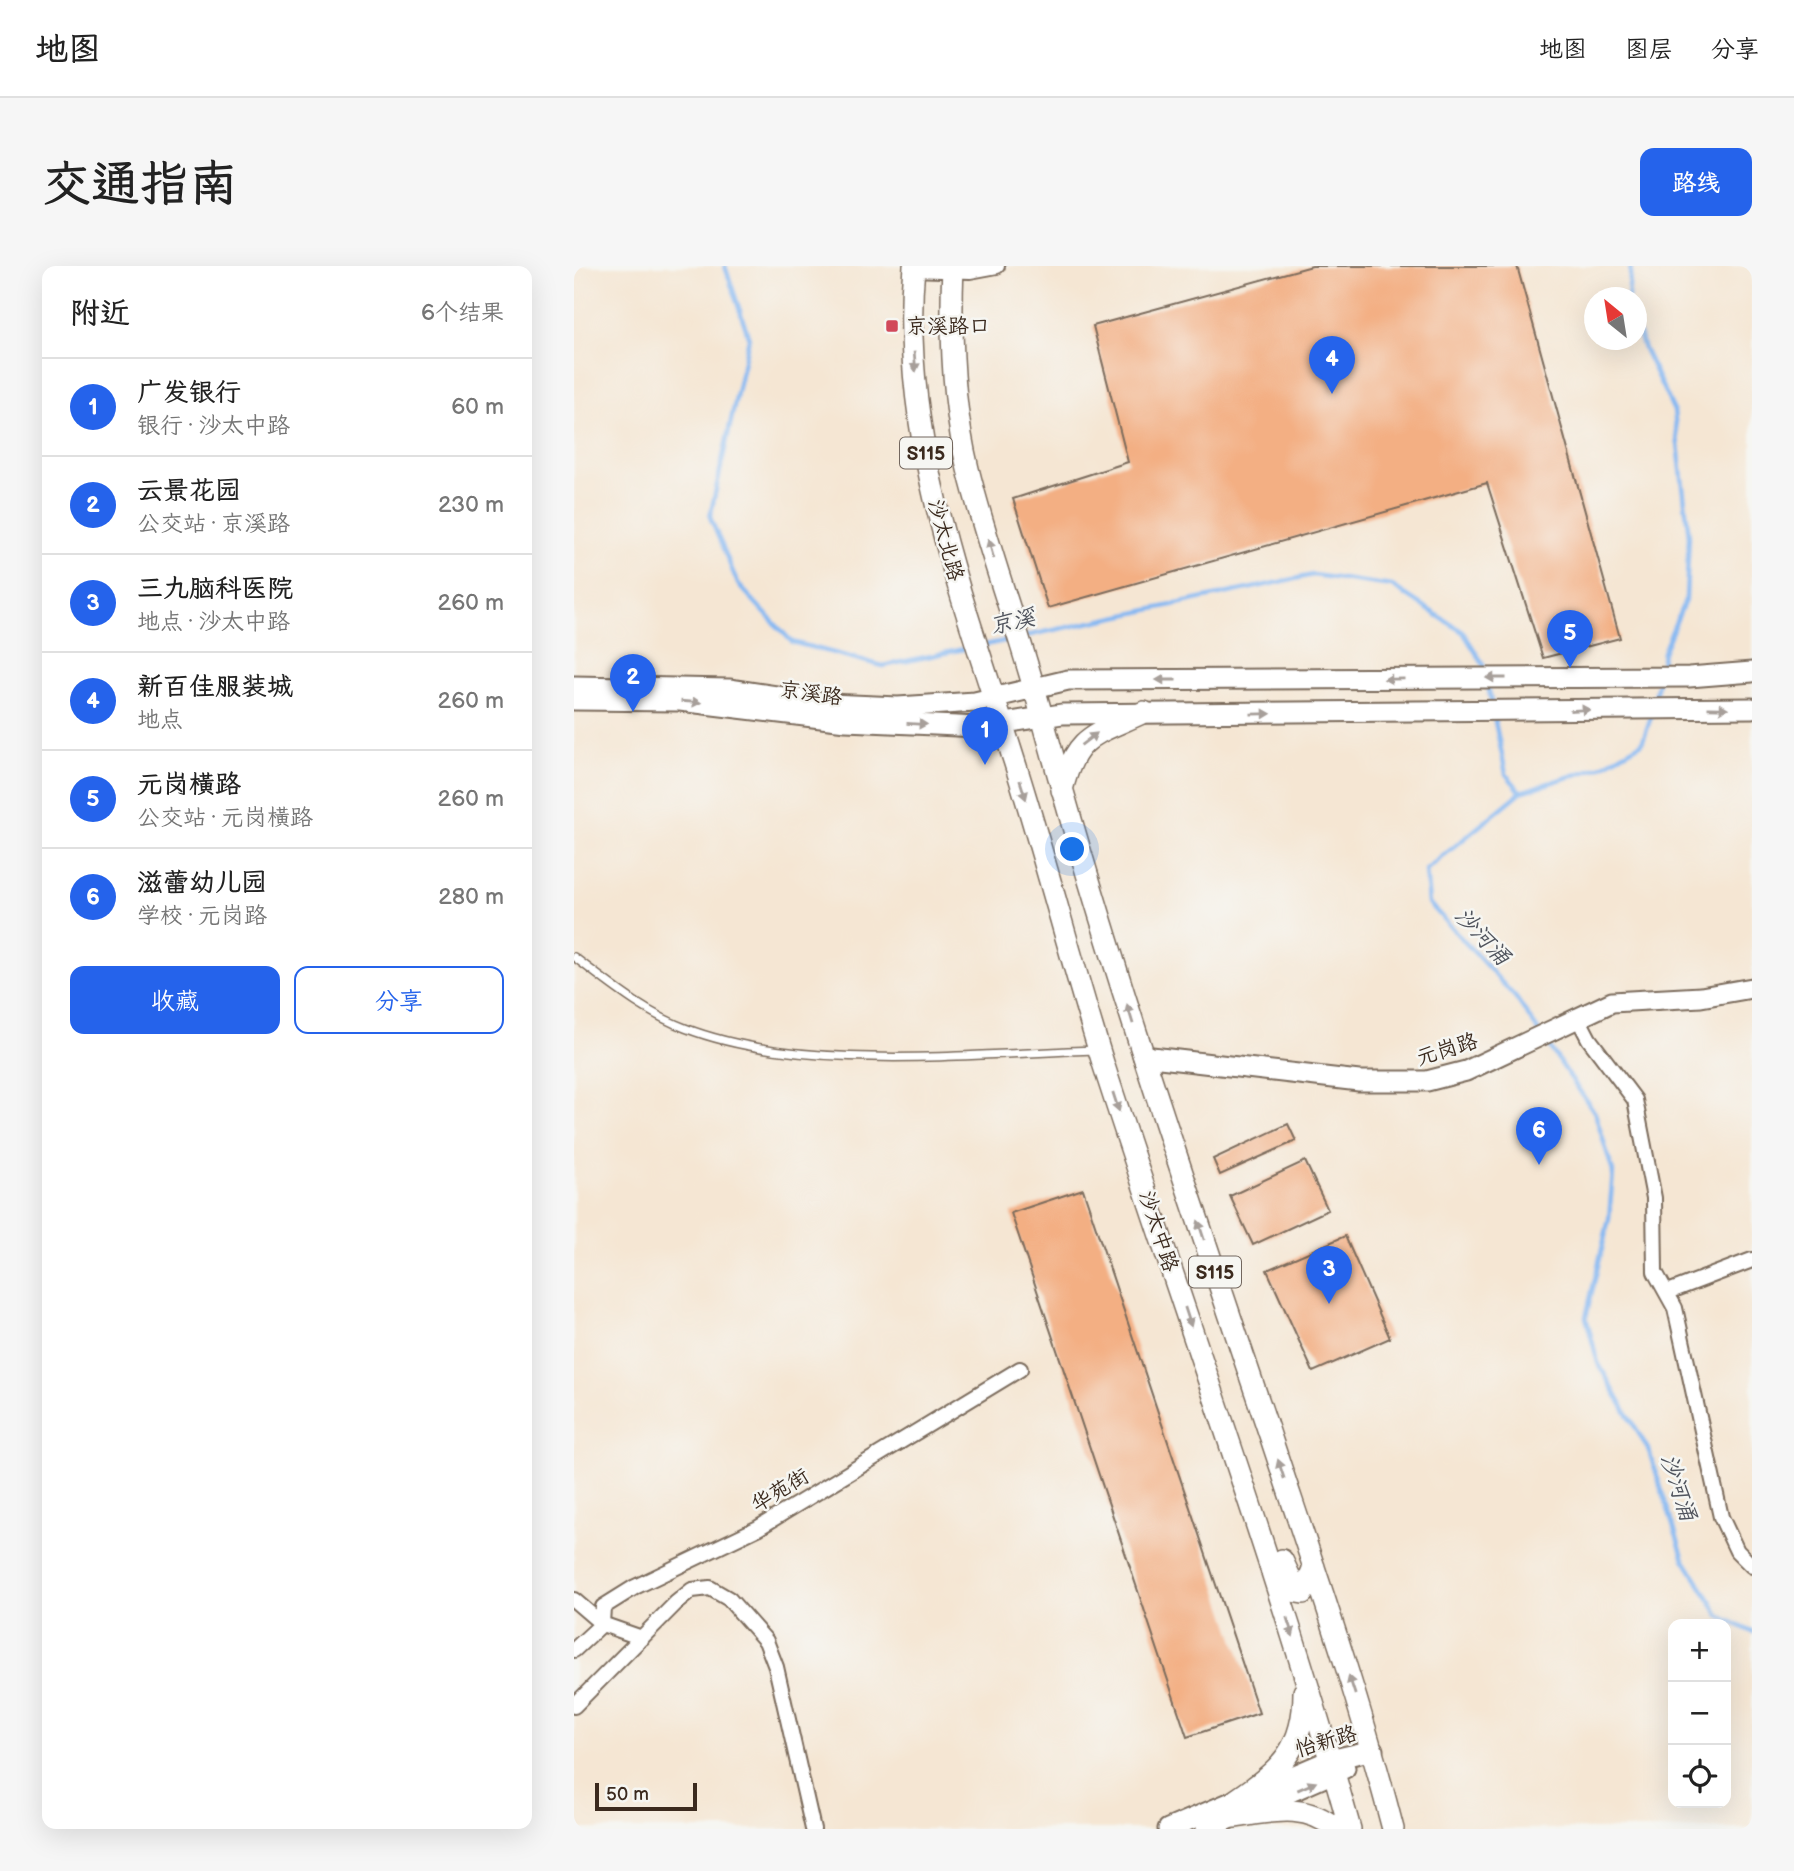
<!DOCTYPE html>
<html lang="zh">
<head>
<meta charset="utf-8">
<style>
  :root { --surface:#fff; --page:#f6f6f6; --text:#222; --muted:#767676; --line:#e0e0e0; --accent:#2563eb }
  body { margin:0; font-family:"Balsamiq Sans","LXGW WenKai TC",sans-serif; background:var(--page); color:var(--text) }
  .controls { position:absolute; right:21px; bottom:21px; display:grid; overflow:hidden; border-radius:14px; box-shadow:0 7px 28px #0002 }
  .controls button { width:63px; height:63px; display:grid; place-items:center; padding:0; border:0; border-bottom:2px solid var(--line); background:var(--surface); color:var(--text); font:35px sans-serif }
  .compass { position:absolute; left:1010px; top:21px; width:63px; height:63px; border-radius:50%; background:var(--surface); box-shadow:0 7px 28px #0002; rotate:330deg }
  .scale { position:absolute; left:21px; bottom:18px; width:102px; box-sizing:border-box; padding-left:7px; border:4px solid #3b2a1e; border-top:0; font-size:19px; line-height:24px; white-space:nowrap; color:#3b2a1e; -webkit-text-stroke:5px #f6f6f2; paint-order:stroke }
  .you { position:absolute; left:499px; top:584px; width:24px; height:24px; margin:-18px; border:5px solid #fff; border-radius:50%; background:#1a73e8; box-shadow:0 0 0 10px #1a73e833 }
  .badge { display:grid; place-items:center; width:46px; height:46px; border-radius:50%; background:var(--accent); color:#fff; font-size:23px; font-weight:700 }
  .pin { position:absolute; translate:-50% -58px; filter:drop-shadow(0 2px 4px #0008) }
  .pin::after { content:''; position:absolute; top:37px; width:24px; height:21px; background:inherit; clip-path:polygon(0 0,100% 0,50% 100%) }
  .list { margin:0; padding:0; list-style:none }
  h2 { display:flex; justify-content:space-between; align-items:center; height:91px; margin:0; padding:0 28px; font-size:30px }
  h2 small { font-size:23px; font-weight:400; color:var(--muted) }
  .list li { display:grid; grid-template-columns:46px 1fr auto; gap:21px; align-items:center; box-sizing:border-box; height:98px; padding:0 28px; border-top:2px solid var(--line) }
  .list b { display:block; font-size:26px; white-space:nowrap }
  .list p { margin:0; font-size:23px; white-space:nowrap; color:var(--muted) }
  .list em { font-size:23px; font-style:normal; color:var(--muted) }
  .actions { display:flex; gap:14px; padding:21px 28px }
  .actions a { flex:1; padding:16px 0; border:2px solid var(--accent); border-radius:14px; text-align:center; font-size:24px; color:var(--accent) }
  .actions .main { background:var(--accent); color:#fff }
  .icon { flex:none; width:38px; height:38px; fill:none; stroke:currentColor; stroke-width:2; stroke-linecap:round; stroke-linejoin:round }
  .map { position:relative; flex:none; width:1178px; height:1563px; overflow:hidden; border-radius:14px }
  header { display:flex; align-items:center; gap:42px; box-sizing:border-box; height:98px; padding:0 35px; background:var(--surface); border-bottom:2px solid var(--line) }
  header strong { font-size:33px }
  nav { display:flex; gap:38px; margin-inline-start:auto; font-size:24px }
  .intro { display:flex; align-items:center; justify-content:space-between; box-sizing:border-box; height:168px; padding:0 42px }
  h1 { margin:0; font-size:49px }
  .button { padding:18px 32px; border-radius:14px; background:var(--accent); color:#fff; font-size:24px; font-weight:700 }
  main { display:flex; gap:42px; padding:0 42px }
  aside { flex:1; background:var(--surface); border-radius:14px; box-shadow:0 7px 28px #0002 }
  .map>svg:first-child { display:block }
  .lines { fill:none; stroke-linecap:round; stroke-linejoin:round }
  .stream { stroke:#85b8f2; stroke-width:4.5 }
  .building { fill:#f3af83 }
  .lane-casing { stroke:#7c6c5d; stroke-width:10 }
  .street-casing { stroke:#7c6c5d; stroke-width:18 }
  .secondary-casing { stroke:#7c6c5d; stroke-width:23 }
  .primary-casing { stroke:#7c6c5d; stroke-width:24 }
  .lane { stroke:#fff; stroke-width:7 }
  .street { stroke:#fff; stroke-width:14 }
  .secondary { stroke:#fff; stroke-width:19 }
  .primary { stroke:#fff; stroke-width:21 }
  .oneway { fill:#a79f9a }
  .poi-dot { fill:#d1495b; stroke:#f6f6f2; stroke-width:2.5 }
  .labels { text-anchor:middle; stroke-width:5; stroke-linejoin:round; paint-order:stroke }
  .shield { fill:#f6f6f2; stroke:#73675e; stroke-width:2 }
  .shield-label { font-size:19px; font-weight:bold; fill:#3b2a1e }
  .poi-label { font-size:21px; fill:#3b2a1e; stroke:#f6f6f2; text-anchor:start }
  .street-label { font-size:21px; fill:#3b2a1e; stroke:#f6f6f2 }
  .water-label { font-size:23px; font-style:italic; fill:#51555e; stroke:#f6f6f2 }
</style>
</head>
<body>
<header>
<strong>地图</strong>
<nav><a>地图</a><a>图层</a><a>分享</a></nav>
</header>
<div class="intro"><h1>交通指南</h1><a class="button">路线</a></div>
<main>
<aside>
<h2>附近<small>6个结果</small></h2>
<ul class="list">
<li><span class="badge">1</span><div><b>广发银行</b><p>银行 · 沙太中路</p></div><em>60 m</em></li>
<li><span class="badge">2</span><div><b>云景花园</b><p>公交站 · 京溪路</p></div><em>230 m</em></li>
<li><span class="badge">3</span><div><b>三九脑科医院</b><p>地点 · 沙太中路</p></div><em>260 m</em></li>
<li><span class="badge">4</span><div><b>新百佳服装城</b><p>地点</p></div><em>260 m</em></li>
<li><span class="badge">5</span><div><b>元岗横路</b><p>公交站 · 元岗横路</p></div><em>260 m</em></li>
<li><span class="badge">6</span><div><b>滋蕾幼儿园</b><p>学校 · 元岗路</p></div><em>280 m</em></li>
</ul>
<div class="actions"><a class="main">收藏</a><a>分享</a></div>
</aside>
<div class="map">
<svg width="1178" height="1563" viewBox="0 0 1178 1563">
  <rect width="100%" height="100%" fill="#f6f6f2"/>
  <filter id="ink" filterUnits="userSpaceOnUse"><feTurbulence type="fractalNoise" baseFrequency=".0143" numOctaves="2"/><feDisplacementMap in="SourceGraphic" scale="14" xChannelSelector="R" yChannelSelector="G"/><feConvolveMatrix kernelMatrix="1 2 1 2 8 2 1 2 1" color-interpolation-filters="sRGB"/></filter>
  <filter id="wash" filterUnits="userSpaceOnUse"><feTurbulence type="fractalNoise" baseFrequency=".00686" numOctaves="4" result="noise"/><feDisplacementMap in="SourceGraphic" scale="28" xChannelSelector="R" yChannelSelector="G"/><feGaussianBlur stdDeviation="1.57" result="paint"/><feColorMatrix in="noise" values="0 0 0 0 0 0 0 0 0 0 0 0 0 0 0 0 0 1.4 0 .05"/><feComposite in="paint" operator="in"/></filter>
  <g filter="url(#wash)">
    <rect width="100%" height="100%" fill="#f5e6d3"/>
    <g class="lines">
      <path class="stream" d="M151 0 175 72 136 251 164 318 218 376 309 400 399 381
        M1054 32 1057 0
        M1062 59 1070 83 1100 145 1115 270 1112 332 1089 386 1086 405
        M452 370 739 309 818 320 889 366 909 398 911 408
        M411 379 440 373
        M913 416 918 439
        M1080 436 1084 417
        M920 451 932 508 947 526
        M965 766 942 732 855 637 852 604 947 526 1026 501 1068 477 1078 448
        M970 773 1021 847 1039 906 1035 953 1012 1051 1024 1097 1075 1185 1110 1293 1146 1350 1178 1366"/>
    </g>
    <g id="blocks">
      <path class="building" d="M738 0H943L1046 372 969 392 913 217 474 342 439 233 554 196 519 60Z
        M714 858 722 875 646 909 639 893Z
        M731 895 754 944 679 979 656 930Z
        M509 923 685 1447 613 1471 437 947Z
        M771 970 816 1072 739 1106 693 1004Z"/>
    </g>
  </g>
  <g filter="url(#ink)">
    <use href="#blocks" fill-opacity="0" stroke="#7c6c5d" stroke-width="2"/>
    <g class="lines">
      <defs>
        <path id="lane" d="M0 691C35 717 69 746 111 762 226 807 398 788 521 784"/>
        <path id="street" d="M339 3 396 5 423 0
          M1003 750 1015 773 1061 834 1080 932 1081 1006 1101 1042 1147 1251 1163 1285 1178 1300
          M1094 1026 1178 994
          M0 1334 28 1358 68 1372
          M0 1384 28 1358 29 1341 61 1321 184 1262 446 1103
          M0 1440 102 1337 118 1324 136 1322 155 1333 192 1375 202 1401 239 1563"/>
        <path id="secondary" d="M0 420 155 423 256 438 324 441 401 436 494 414 1115 411 1178 406
          M0 434 106 435 272 455 405 461 488 448 1178 442
          M569 790 785 815H853L892 805 1038 736 1127 731 1178 722
          M594 1563 756 1494 799 1484
          M632 1563 771 1502"/>
        <path id="primary" d="M340 0C323 183 401 362 452 533 479 622 502 711 530 800 612 1054 704 1306 776 1563
          M379 0C376 68 378 137 394 203 415 288 447 370 469 454 535 697 617 934 697 1172 740 1302 785 1431 819 1563
          M488 524C502 467 522 469 570 446
          M708 1294 723 1326 729 1327 740 1301
          M662 1534C707 1503 730 1483 730 1426
          M660 1551C696 1546 732 1536 762 1563"/>
      </defs>
      <use href="#lane" class="lane-casing"/>
      <use href="#street" class="street-casing"/>
      <use href="#secondary" class="secondary-casing"/>
      <use href="#primary" class="primary-casing"/>
      <use href="#lane" class="lane"/>
      <use href="#street" class="street"/>
      <use href="#secondary" class="secondary"/>
      <use href="#primary" class="primary"/>
    </g>
    <defs><path id="oneway-solid" d="M-6-.8H1V-3.2L6.5 0L1 3.2V.8H-6Z" transform="scale(1.75)"/></defs>
    <g class="oneway">
      <use href="#oneway-solid" transform="translate(341 96) rotate(85)"/>
      <use href="#oneway-solid" transform="translate(417 283) rotate(-106)"/>
      <use href="#oneway-solid" transform="translate(922 412) rotate(180)"/>
      <use href="#oneway-solid" transform="translate(820 413) rotate(179)"/>
      <use href="#oneway-solid" transform="translate(592 414) rotate(-180)"/>
      <use href="#oneway-solid" transform="translate(117 436) rotate(4)"/>
      <use href="#oneway-solid" transform="translate(1144 442) rotate(1)"/>
      <use href="#oneway-solid" transform="translate(1006 444) rotate(-3)"/>
      <use href="#oneway-solid" transform="translate(687 448) rotate(-1)"/>
      <use href="#oneway-solid" transform="translate(343 458) rotate(3)"/>
      <use href="#oneway-solid" transform="translate(515 473) rotate(-37)"/>
      <use href="#oneway-solid" transform="translate(449 524) rotate(72)"/>
      <use href="#oneway-solid" transform="translate(556 748) rotate(-107)"/>
      <use href="#oneway-solid" transform="translate(542 836) rotate(72)"/>
      <use href="#oneway-solid" transform="translate(627 964) rotate(-108)"/>
      <use href="#oneway-solid" transform="translate(614 1051) rotate(72)"/>
      <use href="#oneway-solid" transform="translate(707 1203) rotate(-108)"/>
      <use href="#oneway-solid" transform="translate(716 1361) rotate(72)"/>
      <use href="#oneway-solid" transform="translate(778 1419) rotate(-108)"/>
      <use href="#oneway-solid" transform="translate(733 1520) rotate(-23)"/>
    </g>
  </g>
  <rect class="poi-dot" x="311" y="53" width="14" height="14" rx="3.5"/>
  <g class="labels">
    <g class="shield">
      <rect x="326" y="171.5" width="52" height="31" rx="5"/>
      <rect x="615" y="990.5" width="52" height="31" rx="5"/>
    </g>
    <g class="shield-label">
      <text x="352" y="194">S115</text>
      <text x="641" y="1013">S115</text>
    </g>
    <g class="poi-label">
      <text x="332" y="67">京溪路口</text>
    </g>
    <g class="street-label">
      <text transform="translate(372 274) rotate(75)" y="7">沙太北路</text>
      <text transform="translate(237 427) rotate(8)" y="7">京溪路</text>
      <text transform="translate(873 783) rotate(-17)" y="7">元岗路</text>
      <text transform="translate(585 965) rotate(72)" y="7">沙太中路</text>
      <text transform="translate(206 1224) rotate(-31)" y="7">华苑街</text>
      <text transform="translate(752 1475) rotate(-16)" y="7">怡新路</text>
    </g>
    <g class="water-label">
      <text transform="translate(438 355) rotate(-12)" y="8">京溪</text>
      <text transform="translate(909 670) rotate(47)" y="8">沙河涌</text>
      <text transform="translate(1105 1221) rotate(72)" y="8">沙河涌</text>
    </g>
  </g>
</svg>
<div class="controls">
<button>+</button>
<button>−</button>
<button><svg class="icon" aria-label="locate" viewBox="0 0 24 24"><circle cx="12" cy="12" r="6"/><path d="M12 2v4M12 18v4M2 12h4M18 12h4"/></svg></button>
</div>
<svg class="compass" viewBox="-18 -18 36 36"><path d="M0-13l5 13h-10z" fill="#e53935"/><path d="M0 13l5-13h-10z" fill="#767676"/></svg>
<div class="scale">50 m</div>
<div class="you"></div>
<div class="pin badge" style="left:411px;top:499px">1</div>
<div class="pin badge" style="left:59px;top:446px">2</div>
<div class="pin badge" style="left:755px;top:1038px">3</div>
<div class="pin badge" style="left:758px;top:128px">4</div>
<div class="pin badge" style="left:996px;top:402px">5</div>
<div class="pin badge" style="left:965px;top:899px">6</div>
</div>
</main>
</body>
</html>
